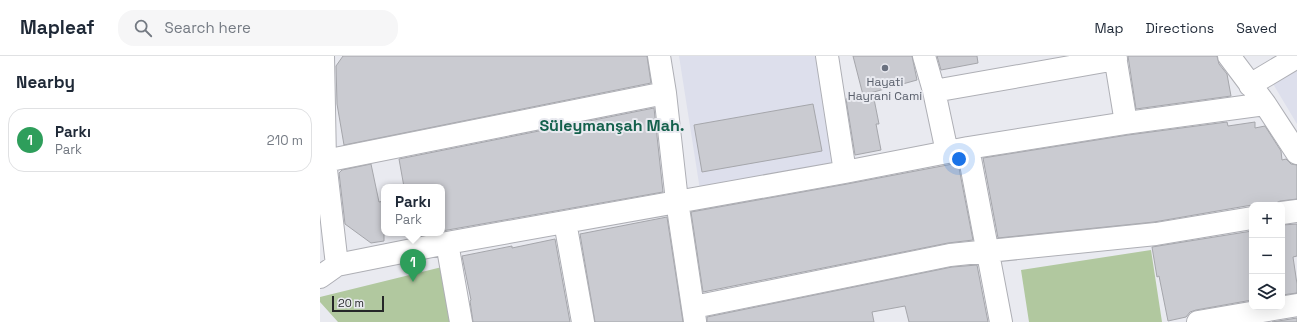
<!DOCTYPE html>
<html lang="en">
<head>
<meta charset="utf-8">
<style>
  :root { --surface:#fff; --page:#f6f6f7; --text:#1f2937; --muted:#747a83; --line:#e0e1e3; --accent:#b45309 }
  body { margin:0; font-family:"Space Grotesk",sans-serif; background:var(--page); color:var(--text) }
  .controls { position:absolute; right:12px; bottom:12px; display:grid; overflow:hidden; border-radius:8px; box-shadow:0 4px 16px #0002 }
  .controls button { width:36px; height:36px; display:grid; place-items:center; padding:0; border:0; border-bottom:1px solid var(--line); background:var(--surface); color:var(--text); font:20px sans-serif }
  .scale { position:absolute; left:12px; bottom:10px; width:52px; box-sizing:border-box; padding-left:4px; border:2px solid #252628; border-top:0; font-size:11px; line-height:14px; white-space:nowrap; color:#252628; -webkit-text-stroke:3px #e9eaf0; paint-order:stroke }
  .you { position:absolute; left:639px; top:103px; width:14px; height:14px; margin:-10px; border:3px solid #fff; border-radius:50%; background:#1a73e8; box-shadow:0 0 0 6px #1a73e833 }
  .badge { display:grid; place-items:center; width:26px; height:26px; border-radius:50%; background:var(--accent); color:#fff; font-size:13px; font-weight:700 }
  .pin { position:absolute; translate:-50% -33px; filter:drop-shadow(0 1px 2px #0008) }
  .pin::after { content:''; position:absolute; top:21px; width:14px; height:12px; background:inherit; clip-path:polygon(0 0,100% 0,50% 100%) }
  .popup { position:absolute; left:61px; top:128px; width:64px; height:52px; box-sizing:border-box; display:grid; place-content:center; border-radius:8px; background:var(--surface); filter:drop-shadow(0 1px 3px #0005); font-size:13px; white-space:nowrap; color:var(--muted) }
  .popup b { font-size:15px; color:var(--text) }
  .popup::after { content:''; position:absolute; left:50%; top:100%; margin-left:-8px; border:8px solid transparent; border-top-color:var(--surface) }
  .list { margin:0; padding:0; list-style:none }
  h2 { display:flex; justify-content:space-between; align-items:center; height:52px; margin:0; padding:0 16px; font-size:17px }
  h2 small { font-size:13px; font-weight:400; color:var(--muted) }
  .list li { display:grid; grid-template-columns:26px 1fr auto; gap:12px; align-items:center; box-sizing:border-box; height:64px; margin:0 8px 8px; padding:0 8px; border:1px solid var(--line); border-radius:16px }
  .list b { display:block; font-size:15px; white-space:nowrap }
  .list p { margin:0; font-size:13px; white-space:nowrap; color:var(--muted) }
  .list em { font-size:13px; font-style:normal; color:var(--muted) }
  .icon { flex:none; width:22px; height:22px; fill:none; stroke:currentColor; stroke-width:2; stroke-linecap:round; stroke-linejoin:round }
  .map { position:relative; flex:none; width:977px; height:266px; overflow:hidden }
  header { display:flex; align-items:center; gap:24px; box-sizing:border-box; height:56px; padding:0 20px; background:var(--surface); border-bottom:1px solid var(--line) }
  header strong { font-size:19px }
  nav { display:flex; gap:22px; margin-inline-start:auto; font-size:14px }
  .search { width:280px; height:36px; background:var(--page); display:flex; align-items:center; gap:10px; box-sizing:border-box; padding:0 14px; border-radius:16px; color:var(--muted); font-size:15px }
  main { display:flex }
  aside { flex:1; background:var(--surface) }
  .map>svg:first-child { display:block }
  .built { fill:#dddfec }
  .green { fill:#b1c89f }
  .building { fill:#cacbd1; stroke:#a5a6ab }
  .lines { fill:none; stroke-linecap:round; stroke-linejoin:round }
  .minor-casing { stroke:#aeafb5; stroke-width:24 }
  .minor { stroke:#fff; stroke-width:22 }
  .worship-dot { fill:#6b7280; stroke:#e9eaf0; stroke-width:1.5 }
  .labels { text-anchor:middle; stroke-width:4; stroke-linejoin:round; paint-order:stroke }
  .worship-label { font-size:12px; fill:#5b616d; stroke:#e9eaf0 }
  .district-label { font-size:16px; font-weight:bold; fill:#14614c; stroke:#e9eaf0 }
</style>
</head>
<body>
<header>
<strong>Mapleaf</strong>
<div class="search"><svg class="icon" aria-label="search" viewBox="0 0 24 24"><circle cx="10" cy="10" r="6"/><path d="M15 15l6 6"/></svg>Search here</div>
<nav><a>Map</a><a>Directions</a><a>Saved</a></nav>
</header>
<main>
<aside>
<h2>Nearby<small></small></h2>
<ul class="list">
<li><span class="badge" style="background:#2e9e5b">1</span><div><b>Parkı</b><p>Park</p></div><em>210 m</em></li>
</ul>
</aside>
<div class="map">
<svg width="977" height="266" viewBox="0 0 977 266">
  <rect width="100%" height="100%" fill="#e9eaf0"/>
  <path class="built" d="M359 0H499L516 113 380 134Z
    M977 4V68L949 21Z"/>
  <path class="green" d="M831 194 842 266H709L701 214Z
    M122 211 133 266H18L0 246V241Z"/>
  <path class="building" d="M23 0H327L331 27 24 89 17 48 16 10Z
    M533 0H592L597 24 543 39Z
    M617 0H657L658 7 621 14Z
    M808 0H897L899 8 907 18 911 40 816 53Z
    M553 38 559 68H556L561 94 535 99 526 43Z
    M493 48 502 95 382 116 374 69Z
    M334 52 343 136 122 175V131H84L79 103Z
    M907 66 908 70 935 66V72L945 70 961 95 962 104 966 103 971 108 977 109V143L960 145 953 149H932L834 166 678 182 663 102 808 79Z
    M638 107 653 184 628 187 383 236 371 156 527 128Z
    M51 108 59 146 64 145V185L51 187 25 168 19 117 22 114Z
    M347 161 363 266H275L260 178Z
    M977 168V200L973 201 977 228V237L962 239V169Z
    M932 175V244L876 254 870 256 866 261 848 265 839 220 837 221 832 191Z
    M235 183 250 266H153L150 245 151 244 142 200 192 190V192Z
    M657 209 668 266H589L585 250 552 256 554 266H387V261L632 211Z
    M977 262V266H952Z"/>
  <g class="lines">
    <defs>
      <path id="minor" d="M3 0 5 105 17 209
        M339 0 345 37 357 145 375 265
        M507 0 525 116
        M604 0 614 35 627 96
        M795 0 806 67
        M909 0 945 48 977 97
        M930 29 977 1
        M614 35 796 3
        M648 92 681 266
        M5 105 345 37
        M962 157 977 155
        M245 166 263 266
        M127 187 141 266
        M0 221 17 209 127 187 525 116 648 92 806 67 945 48
        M374 251 630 199 836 178 932 162
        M878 266 977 249"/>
    </defs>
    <use href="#minor" class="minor-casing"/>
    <use href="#minor" class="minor"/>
  </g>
  <circle class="worship-dot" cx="565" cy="12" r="4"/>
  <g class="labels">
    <g class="worship-label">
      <text x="565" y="30">Hayati<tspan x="565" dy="14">Hayrani Cami</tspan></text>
    </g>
    <g class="district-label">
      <text x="292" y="75">Süleymanşah Mah.</text>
    </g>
  </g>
</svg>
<div class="controls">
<button>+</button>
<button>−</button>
<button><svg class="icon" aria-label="layers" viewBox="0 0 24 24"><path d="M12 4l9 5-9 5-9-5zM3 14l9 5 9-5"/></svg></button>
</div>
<div class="scale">20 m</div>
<div class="you"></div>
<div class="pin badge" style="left:93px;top:226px;background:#2e9e5b">1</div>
<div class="popup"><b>Parkı</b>Park</div>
</div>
</main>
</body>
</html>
